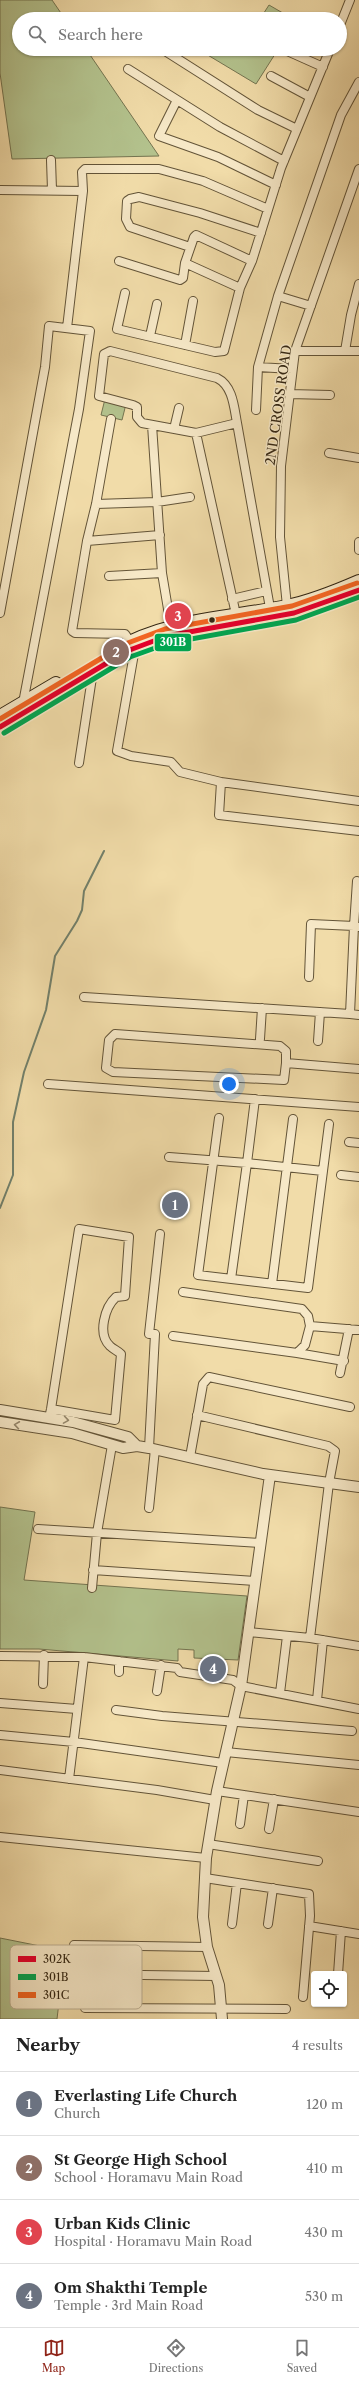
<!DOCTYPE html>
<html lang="en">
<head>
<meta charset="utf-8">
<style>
  :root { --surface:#fff; --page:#f2f2f2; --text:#222; --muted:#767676; --line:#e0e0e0; --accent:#8f2418 }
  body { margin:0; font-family:"Libre Caslon Text",serif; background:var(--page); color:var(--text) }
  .controls { position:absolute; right:12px; bottom:12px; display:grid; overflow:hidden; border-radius:4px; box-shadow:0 1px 3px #0004 }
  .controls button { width:36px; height:36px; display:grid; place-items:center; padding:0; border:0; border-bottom:1px solid var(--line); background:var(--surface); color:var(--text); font:20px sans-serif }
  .you { position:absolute; left:229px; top:1084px; width:14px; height:14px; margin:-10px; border:3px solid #fff; border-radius:50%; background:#1a73e8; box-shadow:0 0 0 6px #1a73e833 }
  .badge { display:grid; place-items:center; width:26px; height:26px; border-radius:50%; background:var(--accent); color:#fff; font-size:13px; font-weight:700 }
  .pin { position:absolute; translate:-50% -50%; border:2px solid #fff; box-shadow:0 1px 4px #0006 }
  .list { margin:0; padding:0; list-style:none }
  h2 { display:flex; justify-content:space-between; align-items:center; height:52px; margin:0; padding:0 16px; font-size:17px }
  h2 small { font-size:13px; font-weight:400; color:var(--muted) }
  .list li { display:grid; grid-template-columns:26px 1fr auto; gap:12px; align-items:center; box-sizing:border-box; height:64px; padding:0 16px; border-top:1px solid var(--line) }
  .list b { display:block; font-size:15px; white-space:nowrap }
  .list p { margin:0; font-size:13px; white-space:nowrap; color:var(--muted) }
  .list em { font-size:13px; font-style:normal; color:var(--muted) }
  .icon { flex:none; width:22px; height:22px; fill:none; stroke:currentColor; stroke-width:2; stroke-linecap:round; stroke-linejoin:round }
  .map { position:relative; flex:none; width:359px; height:2019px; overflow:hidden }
  .search { position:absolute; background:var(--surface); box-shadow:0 1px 3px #0004; left:12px; right:12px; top:12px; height:44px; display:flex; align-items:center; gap:10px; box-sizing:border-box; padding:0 14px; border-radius:22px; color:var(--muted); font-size:15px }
  .sheet { height:308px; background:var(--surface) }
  nav { display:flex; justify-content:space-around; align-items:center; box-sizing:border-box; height:56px; border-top:1px solid var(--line); background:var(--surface); font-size:11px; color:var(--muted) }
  nav a { display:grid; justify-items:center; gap:2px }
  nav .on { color:var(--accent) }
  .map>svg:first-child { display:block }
  .green { fill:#b3c28d; stroke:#747450 }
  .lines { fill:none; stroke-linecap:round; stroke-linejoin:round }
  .stream { stroke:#72806b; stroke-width:2 }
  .minor-casing { stroke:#635438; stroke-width:10 }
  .tertiary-casing { stroke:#635438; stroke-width:12 }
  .secondary-casing { stroke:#342612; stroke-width:14 }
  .minor { stroke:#f6e8c7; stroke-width:8 }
  .tertiary { stroke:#f6e8c7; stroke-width:10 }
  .secondary { stroke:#f6e8c7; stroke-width:12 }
  .bus-1-casing { stroke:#f6e8c7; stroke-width:8 }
  .bus-2-casing { stroke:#f6e8c7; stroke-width:8 }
  .bus-3-casing { stroke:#f6e8c7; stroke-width:8 }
  .bus-1 { stroke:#e4002b; stroke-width:5 }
  .bus-2 { stroke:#00a651; stroke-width:5 }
  .bus-3 { stroke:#f26522; stroke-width:5 }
  .oneway { stroke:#95876c }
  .bus-dot { fill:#342612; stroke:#f6e8c7; stroke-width:1.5 }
  .labels { text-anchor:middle; stroke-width:3; stroke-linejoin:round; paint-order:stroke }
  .street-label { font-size:13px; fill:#342612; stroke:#f6e8c7 }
  .key { fill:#f6e8c7; stroke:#bcae91; stroke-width:1 }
  .key-label { font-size:11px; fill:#342612 }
  .line-badge { stroke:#f6e8c7; stroke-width:1.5 }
  .badge-label { font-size:11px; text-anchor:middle; font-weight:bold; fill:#fff }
</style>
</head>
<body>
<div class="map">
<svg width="359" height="2019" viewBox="0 0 359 2019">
  <rect width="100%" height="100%" fill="#f1dca9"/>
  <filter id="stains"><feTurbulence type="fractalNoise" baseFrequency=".005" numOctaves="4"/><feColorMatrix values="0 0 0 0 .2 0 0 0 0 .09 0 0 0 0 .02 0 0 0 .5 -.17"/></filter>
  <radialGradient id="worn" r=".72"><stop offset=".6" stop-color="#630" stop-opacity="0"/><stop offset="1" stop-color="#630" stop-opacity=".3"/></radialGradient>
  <path class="green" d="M0 0H52L65 19H19V49H86L159 156 12 159 0 73Z
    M269 5 288 16 286 19H260Z
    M202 49H274L277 51 256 84 201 51Z
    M105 399 126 404 122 420 101 415Z
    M0 1507 35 1512 24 1580 247 1596 238 1660 194 1658V1650L178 1649V1661L39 1649H0Z
    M0 1938 65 1951 57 2019H0Z"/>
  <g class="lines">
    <path class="stream" d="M0 1208 13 1175V1122L24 1072 46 1010 55 956 77 921 82 910 84 891 104 851"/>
    <defs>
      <path id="minor" d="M340 25 350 0
        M162 49 258 110 297 129
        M285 50 323 67
        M128 69 220 127 284 161
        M271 76 310 97
        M177 100 159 136 218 157 276 185
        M51 160 52 190
        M0 190 83 191 67 328
        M83 191 82 172 85 169H159L203 181 268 209
        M190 247 130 227 126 219 127 201 130 199 139 197 200 213 261 233
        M119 261 180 280 183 278 185 263 240 288
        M185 263 194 237 196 235 252 261
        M125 293 117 329 215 352 224 351 240 288 252 261 281 168 330 49
        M311 306 278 296 341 115 359 82
        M150 336 157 304
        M185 345 193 301
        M295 351H359
        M345 351 351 315 359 284
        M258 367 292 369
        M289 394 330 395
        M256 410 258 367 278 296
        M111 419 96 504 87 541 72 631 75 633 125 634 135 648 117 751 131 756 171 762 180 772 221 782
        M237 423 196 433 142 423 137 417V407L133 405 99 396 104 354 110 351 217 378C233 386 234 407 237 423L270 608
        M152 425 162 573 171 627
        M174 429 179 408
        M196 433 237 619
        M329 453 359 458
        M96 504 157 502 190 497
        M87 541 160 535
        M359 542V550
        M109 576 162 573
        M232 599 266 591
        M287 606 280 537 281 466 295 351 359 169
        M0 613 45 367 49 326 90 331 79 409 23 703
        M79 763 93 671
        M359 801 221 782 219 815 359 831
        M309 977 311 924 354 926 357 881
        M84 997 350 1014 354 926 359 927
        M350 1014 359 1015
        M260 1039 262 1008
        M318 1041 320 1012
        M286 1063V1051L280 1046 115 1034 109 1040 106 1068 113 1072 284 1080 286 1063 359 1069
        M48 1084 359 1107
        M255 1099 247 1163 323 1171
        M219 1118 198 1275 308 1288 329 1124
        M349 1142 359 1143
        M169 1157 247 1163 231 1279
        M341 1175 359 1177
        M272 1284 293 1119
        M183 1292 302 1309 308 1316 310 1326
        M173 1336 297 1353 305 1345 310 1326 359 1330
        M297 1353 344 1361
        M340 1373 349 1329
        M197 1415 328 1446 335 1451 329 1483 310 1638
        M49 1418 51 1409 79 1229 129 1237 125 1296 116 1297C105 1307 97 1334 110 1346 113 1349 118 1351 121 1354L115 1420 51 1409
        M149 1448 155 1334H149L160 1234
        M190 1457 203 1384 209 1377 350 1407
        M149 1508 155 1449
        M38 1529 260 1543
        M93 1570 255 1581
        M92 1588 97 1533 112 1445
        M248 1632 310 1638 359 1646
        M0 1656 84 1657 177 1668 180 1672 233 1680 241 1686 359 1709
        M119 1661V1672
        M43 1684 44 1655
        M157 1691 161 1665
        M280 1693 287 1636
        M317 1700 323 1640
        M0 1703 77 1709
        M116 1710 162 1716 352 1731
        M0 1735 74 1742 223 1763
        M226 1752 359 1765
        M0 1770 157 1790 215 1800
        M69 1779 84 1657
        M217 1791 359 1812
        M240 1824 244 1795
        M269 1829 274 1799
        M0 1837 206 1858
        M208 1844 318 1861
        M205 1878 309 1894 310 1916 303 1997
        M232 1924 237 1883
        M268 1924 273 1888
        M309 1926 359 1934
        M74 1945 207 1947
        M70 1974 216 1976
        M338 1974 341 1931
        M85 2008 286 2009"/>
      <path id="tertiary" d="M0 1410 73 1422 128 1437 137 1446
        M0 1422 72 1433 123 1448 137 1446 149 1448 263 1474 359 1487
        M222 2019 219 1985 207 1947 203 1917 206 1858 217 1791 241 1686 270 1475"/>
      <path id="secondary" d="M114 650C166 619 228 618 287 606 312 601 336 591 359 581
        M0 716 56 683
        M0 727 127 651 167 636 294 613 359 590"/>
    </defs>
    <use href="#minor" class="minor-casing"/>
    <use href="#tertiary" class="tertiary-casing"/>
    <use href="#secondary" class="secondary-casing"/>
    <use href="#minor" class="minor"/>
    <use href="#tertiary" class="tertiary"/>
    <use href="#secondary" class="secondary"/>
    <defs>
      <path id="bus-1" d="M0 727 127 651 167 636 294 613 359 590"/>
      <path id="bus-2" d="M4 733 130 657 169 643 296 620 359 597"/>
      <path id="bus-3" d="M0 719 125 644 165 629 292 606 357 583"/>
    </defs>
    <use href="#bus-1" class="bus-1-casing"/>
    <use href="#bus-2" class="bus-2-casing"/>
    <use href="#bus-3" class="bus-3-casing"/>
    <use href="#bus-1" class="bus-1"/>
    <use href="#bus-2" class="bus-2"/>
    <use href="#bus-3" class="bus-3"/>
  </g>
  <defs><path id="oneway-chevron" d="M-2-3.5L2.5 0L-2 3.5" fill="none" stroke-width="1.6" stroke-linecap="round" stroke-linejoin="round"/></defs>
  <g class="oneway">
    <use href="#oneway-chevron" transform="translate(66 1420) rotate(9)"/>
    <use href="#oneway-chevron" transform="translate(17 1425) rotate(-172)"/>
  </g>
  <circle class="bus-dot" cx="212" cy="620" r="3.5"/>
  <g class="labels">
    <g class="street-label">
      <text transform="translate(278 405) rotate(-82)" y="5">2ND CROSS ROAD</text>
    </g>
  </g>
  <rect x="10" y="1945" width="132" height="64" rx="6" class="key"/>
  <rect x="18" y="1956" width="18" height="6" fill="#e4002b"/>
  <rect x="18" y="1974" width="18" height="6" fill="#00a651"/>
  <rect x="18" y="1992" width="18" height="6" fill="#f26522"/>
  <g class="key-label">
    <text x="43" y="1963">302K</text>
    <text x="43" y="1981">301B</text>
    <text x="43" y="1999">301C</text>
  </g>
  <rect class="line-badge" x="154" y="633" width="38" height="19" rx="4" fill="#00a651"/>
  <g class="badge-label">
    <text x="173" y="646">301B</text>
  </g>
  <rect width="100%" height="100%" filter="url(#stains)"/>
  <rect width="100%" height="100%" fill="url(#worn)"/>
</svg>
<div class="controls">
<button><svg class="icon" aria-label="locate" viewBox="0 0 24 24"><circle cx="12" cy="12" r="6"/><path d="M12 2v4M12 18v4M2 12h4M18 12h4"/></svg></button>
</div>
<div class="you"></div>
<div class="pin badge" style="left:175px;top:1205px;background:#6b7280">1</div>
<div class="pin badge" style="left:116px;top:652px;background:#8d6e63">2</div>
<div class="pin badge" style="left:178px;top:616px;background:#e0444e">3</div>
<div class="pin badge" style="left:213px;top:1669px;background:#6b7280">4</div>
<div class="search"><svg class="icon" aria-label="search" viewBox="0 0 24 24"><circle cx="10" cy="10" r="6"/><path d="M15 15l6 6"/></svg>Search here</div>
</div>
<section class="sheet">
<h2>Nearby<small>4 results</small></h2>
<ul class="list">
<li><span class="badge" style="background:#6b7280">1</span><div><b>Everlasting Life Church</b><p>Church</p></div><em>120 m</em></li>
<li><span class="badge" style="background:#8d6e63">2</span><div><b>St George High School</b><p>School · Horamavu Main Road</p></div><em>410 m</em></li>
<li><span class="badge" style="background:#e0444e">3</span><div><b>Urban Kids Clinic</b><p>Hospital · Horamavu Main Road</p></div><em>430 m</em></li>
<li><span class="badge" style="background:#6b7280">4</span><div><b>Om Shakthi Temple</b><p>Temple · 3rd Main Road</p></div><em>530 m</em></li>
</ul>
</section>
<nav>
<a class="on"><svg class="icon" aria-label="map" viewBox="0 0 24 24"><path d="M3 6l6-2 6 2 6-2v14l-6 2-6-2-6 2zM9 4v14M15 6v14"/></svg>Map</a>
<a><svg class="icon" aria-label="directions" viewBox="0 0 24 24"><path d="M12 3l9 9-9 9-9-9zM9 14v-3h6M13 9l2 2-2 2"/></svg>Directions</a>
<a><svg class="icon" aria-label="saved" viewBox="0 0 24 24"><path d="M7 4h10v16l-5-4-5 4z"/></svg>Saved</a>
</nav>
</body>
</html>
